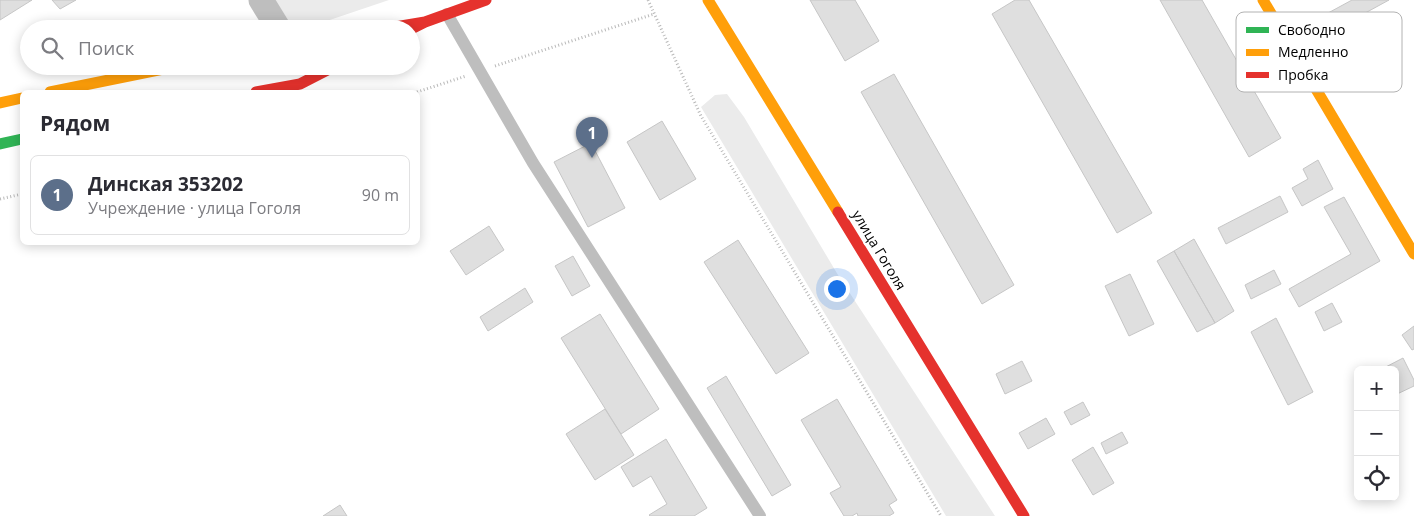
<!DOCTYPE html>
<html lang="ru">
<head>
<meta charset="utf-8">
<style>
  :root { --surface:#fff; --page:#f2f2f3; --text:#2b2b33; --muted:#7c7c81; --line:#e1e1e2; --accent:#d93025 }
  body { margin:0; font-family:"Open Sans",sans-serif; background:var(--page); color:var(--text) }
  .controls { position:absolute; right:15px; bottom:15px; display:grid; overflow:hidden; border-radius:8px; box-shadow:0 2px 12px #0003 }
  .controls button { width:45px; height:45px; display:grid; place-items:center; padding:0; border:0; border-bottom:1px solid var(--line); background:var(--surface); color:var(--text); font:25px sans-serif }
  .you { position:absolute; left:836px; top:288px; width:18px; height:18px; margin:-12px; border:4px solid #fff; border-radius:50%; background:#1a73e8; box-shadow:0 0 0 8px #1a73e833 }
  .badge { display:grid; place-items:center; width:32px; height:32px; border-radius:50%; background:var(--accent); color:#fff; font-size:16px; font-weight:700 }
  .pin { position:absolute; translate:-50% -41px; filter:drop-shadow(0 1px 2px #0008) }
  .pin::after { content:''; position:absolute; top:26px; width:18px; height:15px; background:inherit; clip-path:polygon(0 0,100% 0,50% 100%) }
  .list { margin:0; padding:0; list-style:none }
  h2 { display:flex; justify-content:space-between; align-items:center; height:65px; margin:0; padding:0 20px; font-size:21px }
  h2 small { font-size:16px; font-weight:400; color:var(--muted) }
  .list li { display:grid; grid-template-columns:32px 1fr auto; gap:15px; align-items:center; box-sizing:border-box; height:80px; margin:0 10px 10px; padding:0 10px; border:1px solid var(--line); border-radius:8px }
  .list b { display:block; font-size:19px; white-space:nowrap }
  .list p { margin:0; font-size:16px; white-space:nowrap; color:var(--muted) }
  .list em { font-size:16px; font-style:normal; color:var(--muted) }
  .icon { flex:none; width:28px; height:28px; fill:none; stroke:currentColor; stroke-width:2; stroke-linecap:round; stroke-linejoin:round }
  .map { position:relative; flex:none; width:1414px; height:516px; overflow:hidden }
  .search { position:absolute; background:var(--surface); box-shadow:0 2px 12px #0003; left:20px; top:20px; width:400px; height:55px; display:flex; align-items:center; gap:12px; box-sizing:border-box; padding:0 18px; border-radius:28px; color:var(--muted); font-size:19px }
  .panel { position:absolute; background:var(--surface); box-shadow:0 2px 12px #0003; left:20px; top:90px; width:400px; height:155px; border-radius:8px }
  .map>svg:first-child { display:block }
  .green { fill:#ebebeb }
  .building { fill:#dfdfdf; stroke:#c6c6c6 }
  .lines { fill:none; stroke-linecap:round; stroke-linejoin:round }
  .path { stroke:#b9b9b9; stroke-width:3; stroke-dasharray:1 2.5; stroke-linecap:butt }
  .lane { stroke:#bebebe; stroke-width:12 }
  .street { stroke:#bebebe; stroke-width:25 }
  .fast { stroke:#30b455; stroke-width:11 }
  .slow { stroke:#ff9f0a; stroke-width:11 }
  .jam { stroke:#e5322d; stroke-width:11 }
  .labels { text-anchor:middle; stroke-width:4.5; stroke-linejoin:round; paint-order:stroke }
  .street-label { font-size:14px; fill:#000; stroke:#fff }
  .key { fill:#fff; stroke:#b2b2b2; stroke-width:1 }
  .key-label { font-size:14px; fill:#000 }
</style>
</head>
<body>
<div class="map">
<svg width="1414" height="516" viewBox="0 0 1414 516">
  <rect width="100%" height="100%" fill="#fff"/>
  <path class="green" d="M275 0H389L303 29H294Z
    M727 94 744 117 838 275 995 516H946L701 107 715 95Z"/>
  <path class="building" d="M0 0H32L0 20Z
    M52 0H76L60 9Z
    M810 0H855L879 41 845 61Z
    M1015 0H1029L1152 213 1117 233 992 14Z
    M1160 0H1202L1281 138 1249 157Z
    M1352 0H1389L1325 35 1317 19Z
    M894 74 1014 285 982 304 861 92Z
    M662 121 696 179 660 200 627 142Z
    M591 143 625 208 588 227 554 162Z
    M1318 160 1333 189 1302 206 1292 188 1308 179 1303 169Z
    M1280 196 1288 212 1226 244 1218 228Z
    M1344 197 1380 261 1299 307 1289 289 1351 254 1324 207Z
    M489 226 504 250 466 275 450 251Z
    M1194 239 1234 311 1215 323 1174 251Z
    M738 240 809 353 776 374 704 262Z
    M1174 251 1215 323 1197 332 1157 261Z
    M573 256 590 286 572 296 555 266Z
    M1274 270 1281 284 1251 299 1245 285Z
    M1130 274 1154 324 1129 336 1105 286Z
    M525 288 533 302 488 331 480 317Z
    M1332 303 1342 322 1324 331 1315 312Z
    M600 314 659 409 621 434 561 338Z
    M1276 318 1313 392 1288 405 1251 332Z
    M1414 326V349L1412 350 1402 335Z
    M1403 358 1414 380V386L1395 395V370H1380Z
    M1022 361 1032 381 1005 394 996 374Z
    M726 376 791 485 772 496 707 388Z
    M837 399 897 500 889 505 894 513 889 516H858L857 513 852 516H844L830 493 841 487 801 420Z
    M1083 402 1090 415 1071 425 1064 412Z
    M605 409 634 455 595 480 566 434Z
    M1046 418 1055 434 1028 449 1019 433Z
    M1122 432 1128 443 1106 454 1101 443Z
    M666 439 707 508 694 516H650L649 515 667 504 651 476 633 487 621 467Z
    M1093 447 1114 483 1093 495 1072 460Z
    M340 505 347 516H323Z"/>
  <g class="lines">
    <path class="path" d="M648 0 701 116 941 516
      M495 66 654 14
      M417 92 466 76
      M0 199 22 194"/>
    <path class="lane" d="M447 14 533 163 760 516"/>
    <path class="street" d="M261 0 279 29"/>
    <path class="fast" d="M0 144 22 139"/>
    <path class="slow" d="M708 0 838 212
      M1263 0 1414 254
      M50 92 178 66
      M0 103 22 98"/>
    <path class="jam" d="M383 29 425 22
      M411 29 425 22 486 0
      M256 92 300 84 335 66
      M838 212 1024 516"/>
  </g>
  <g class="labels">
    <g class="street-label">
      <text transform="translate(879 250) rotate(59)" y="5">улица Гоголя</text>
    </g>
  </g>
  <rect x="1236" y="12" width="166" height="80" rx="8" class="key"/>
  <rect x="1246" y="27" width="23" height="6" fill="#30b455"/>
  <rect x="1246" y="49" width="23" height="7" fill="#ff9f0a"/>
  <rect x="1246" y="72" width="23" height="6" fill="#e5322d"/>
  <g class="key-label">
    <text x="1278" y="35">Свободно</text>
    <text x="1278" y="57">Медленно</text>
    <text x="1278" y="80">Пробка</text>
  </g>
</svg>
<div class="controls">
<button>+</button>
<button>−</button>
<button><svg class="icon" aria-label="locate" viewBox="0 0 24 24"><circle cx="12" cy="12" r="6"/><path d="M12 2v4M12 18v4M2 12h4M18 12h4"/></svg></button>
</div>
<div class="you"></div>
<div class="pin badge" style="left:592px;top:158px;background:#5c6f8a">1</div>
<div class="search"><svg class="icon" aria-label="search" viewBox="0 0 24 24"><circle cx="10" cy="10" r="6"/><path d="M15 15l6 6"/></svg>Поиск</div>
<section class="panel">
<h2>Рядом<small></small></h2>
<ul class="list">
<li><span class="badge" style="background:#5c6f8a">1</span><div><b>Динская 353202</b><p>Учреждение · улица Гоголя</p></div><em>90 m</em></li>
</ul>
</section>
</div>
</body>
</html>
